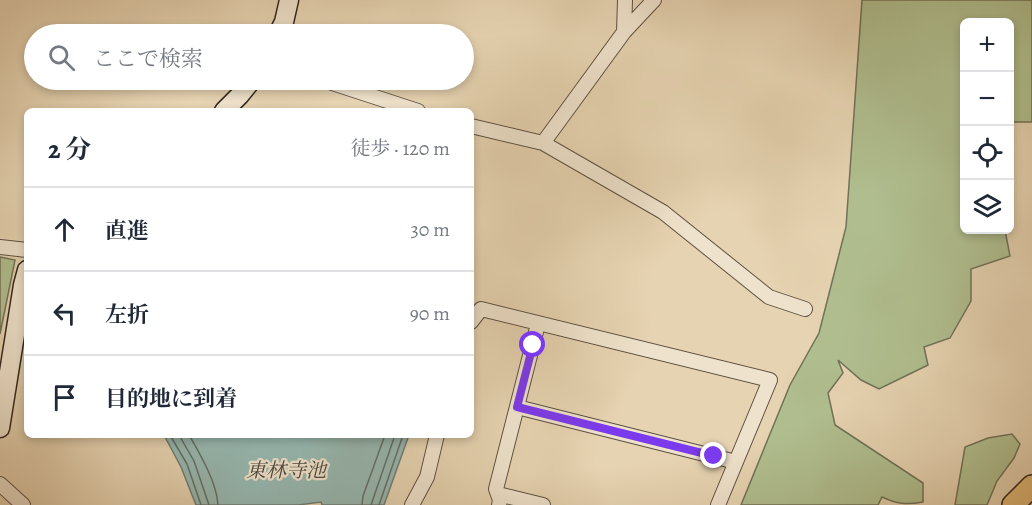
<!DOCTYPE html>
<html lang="ja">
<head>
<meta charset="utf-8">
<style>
  :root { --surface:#fff; --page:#f6f6f7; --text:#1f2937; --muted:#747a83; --line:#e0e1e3 }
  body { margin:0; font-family:Alegreya,"Noto Serif JP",serif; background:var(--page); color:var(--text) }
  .controls { position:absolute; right:18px; top:18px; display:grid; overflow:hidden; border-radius:9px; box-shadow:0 3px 9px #0003 }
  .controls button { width:54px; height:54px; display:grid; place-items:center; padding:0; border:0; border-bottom:2px solid var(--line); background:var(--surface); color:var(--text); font:30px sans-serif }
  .stop { position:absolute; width:18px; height:18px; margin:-14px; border:4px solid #7c3aed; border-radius:50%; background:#fff }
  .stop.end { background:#7c3aed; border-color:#fff; box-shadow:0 2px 6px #0008 }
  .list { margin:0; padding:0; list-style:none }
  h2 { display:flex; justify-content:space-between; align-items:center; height:78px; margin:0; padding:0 24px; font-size:26px }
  h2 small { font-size:20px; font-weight:400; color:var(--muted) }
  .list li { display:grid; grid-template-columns:39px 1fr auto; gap:18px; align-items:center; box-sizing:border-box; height:84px; padding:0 24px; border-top:2px solid var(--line) }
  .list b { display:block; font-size:22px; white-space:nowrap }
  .list em { font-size:20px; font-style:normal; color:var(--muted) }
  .icon { flex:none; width:33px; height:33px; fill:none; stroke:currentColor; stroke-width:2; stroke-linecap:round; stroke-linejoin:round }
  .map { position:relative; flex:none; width:1032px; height:505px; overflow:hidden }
  .search { position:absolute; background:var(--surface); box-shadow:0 3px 9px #0003; left:24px; top:24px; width:450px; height:66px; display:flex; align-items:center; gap:15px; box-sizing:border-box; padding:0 21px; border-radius:33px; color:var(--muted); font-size:22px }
  .panel { position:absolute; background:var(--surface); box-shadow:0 3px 9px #0003; left:24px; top:108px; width:450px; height:330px; border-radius:9px }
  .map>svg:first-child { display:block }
  .green { fill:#b0be8f; stroke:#707256; stroke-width:1.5 }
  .water { fill:#96b7b0; stroke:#6e7d75; stroke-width:1.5 }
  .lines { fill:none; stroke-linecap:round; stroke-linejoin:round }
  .shore { stroke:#646e66; stroke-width:1.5 }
  .street-casing { stroke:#5e5142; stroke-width:16 }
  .secondary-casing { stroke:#31261d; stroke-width:21 }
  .primary-casing { stroke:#31261d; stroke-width:24 }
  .street { stroke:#efe2cc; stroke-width:14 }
  .secondary { stroke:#efe2cc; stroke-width:18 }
  .primary { stroke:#e3ba78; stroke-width:21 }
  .route { stroke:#7c3aed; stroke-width:8 }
  .labels { text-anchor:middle; stroke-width:4.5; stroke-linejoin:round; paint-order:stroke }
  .water-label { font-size:20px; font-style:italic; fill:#4a4a42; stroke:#efe2cc }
</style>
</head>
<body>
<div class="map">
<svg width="1032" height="505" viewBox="0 0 1032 505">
  <rect width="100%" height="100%" fill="#e6d3b1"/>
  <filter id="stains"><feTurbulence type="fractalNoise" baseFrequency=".00333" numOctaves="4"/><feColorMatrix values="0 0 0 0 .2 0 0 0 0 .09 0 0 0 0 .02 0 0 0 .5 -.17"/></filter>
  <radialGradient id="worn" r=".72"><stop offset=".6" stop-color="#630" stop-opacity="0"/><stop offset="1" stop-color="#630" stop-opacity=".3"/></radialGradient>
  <path class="green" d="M862 0H1032V122H1010V22H964V230H1005L1010 256 971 269V301L950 338 924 347 928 365 879 389 861 380 838 360 843 373 828 393 835 425 923 483V502C906 505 897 504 882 497L878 505H741L790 385 819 333 846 227Z
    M0 257 15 260 0 334Z
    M1012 434 1020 444 1014 458 997 481 987 505H955L965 447 988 438Z"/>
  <path class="water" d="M164 435H409L384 505H322L321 502 298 505H196L181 467Z"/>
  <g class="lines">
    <path class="shore" d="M170 435 187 464 201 505
      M179 435 194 461 209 505
      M189 435C200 454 217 483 218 505
      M362 505 363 496 385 435
      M371 505 395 435
      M379 505 403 435"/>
    <defs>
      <path id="street" d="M624 32 625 0
        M323 80 418 111
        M471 126 543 143 663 212 769 297 805 309
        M543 143 624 32 654 0
        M0 247 27 250
        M471 322 481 309 770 380 718 505
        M517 407 736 462
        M0 484 23 505
        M498 494 543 505
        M412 505 427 477 437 435
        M499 505 500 500 496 489 538 324"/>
      <path id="secondary" d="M278 34 284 22 289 0
        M224 111 240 95 252 80
        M0 428 23 285 27 270"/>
      <path id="primary" d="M1013 505 1032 486"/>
    </defs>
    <use href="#street" class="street-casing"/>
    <use href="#secondary" class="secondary-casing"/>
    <use href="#primary" class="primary-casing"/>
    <use href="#street" class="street"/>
    <use href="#secondary" class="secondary"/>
    <use href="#primary" class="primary"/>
  </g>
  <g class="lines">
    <path class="route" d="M533 345 517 407 714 456"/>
  </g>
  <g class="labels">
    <g class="water-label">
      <text x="286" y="477">東林寺池</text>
    </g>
  </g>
  <rect width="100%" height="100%" filter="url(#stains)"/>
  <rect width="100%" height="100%" fill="url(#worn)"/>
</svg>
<div class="controls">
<button>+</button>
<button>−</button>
<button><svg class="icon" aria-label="locate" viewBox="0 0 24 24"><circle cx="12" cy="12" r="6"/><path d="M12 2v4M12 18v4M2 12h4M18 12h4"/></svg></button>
<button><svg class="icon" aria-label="layers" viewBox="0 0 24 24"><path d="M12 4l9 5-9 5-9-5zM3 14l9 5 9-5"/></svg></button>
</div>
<div class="stop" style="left:533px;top:345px"></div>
<div class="stop end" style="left:714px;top:456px"></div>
<div class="search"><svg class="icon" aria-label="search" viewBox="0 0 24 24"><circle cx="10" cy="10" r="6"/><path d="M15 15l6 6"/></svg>ここで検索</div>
<section class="panel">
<h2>2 分<small>徒歩 · 120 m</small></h2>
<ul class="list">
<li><svg class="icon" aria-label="ahead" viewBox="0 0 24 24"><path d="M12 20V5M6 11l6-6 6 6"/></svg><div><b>直進</b></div><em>30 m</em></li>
<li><svg class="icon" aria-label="left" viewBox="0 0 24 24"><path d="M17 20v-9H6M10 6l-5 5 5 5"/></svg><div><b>左折</b></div><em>90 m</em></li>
<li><svg class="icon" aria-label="arrive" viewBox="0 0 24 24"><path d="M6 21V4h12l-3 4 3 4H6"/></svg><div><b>目的地に到着</b></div></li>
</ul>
</section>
</div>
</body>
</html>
